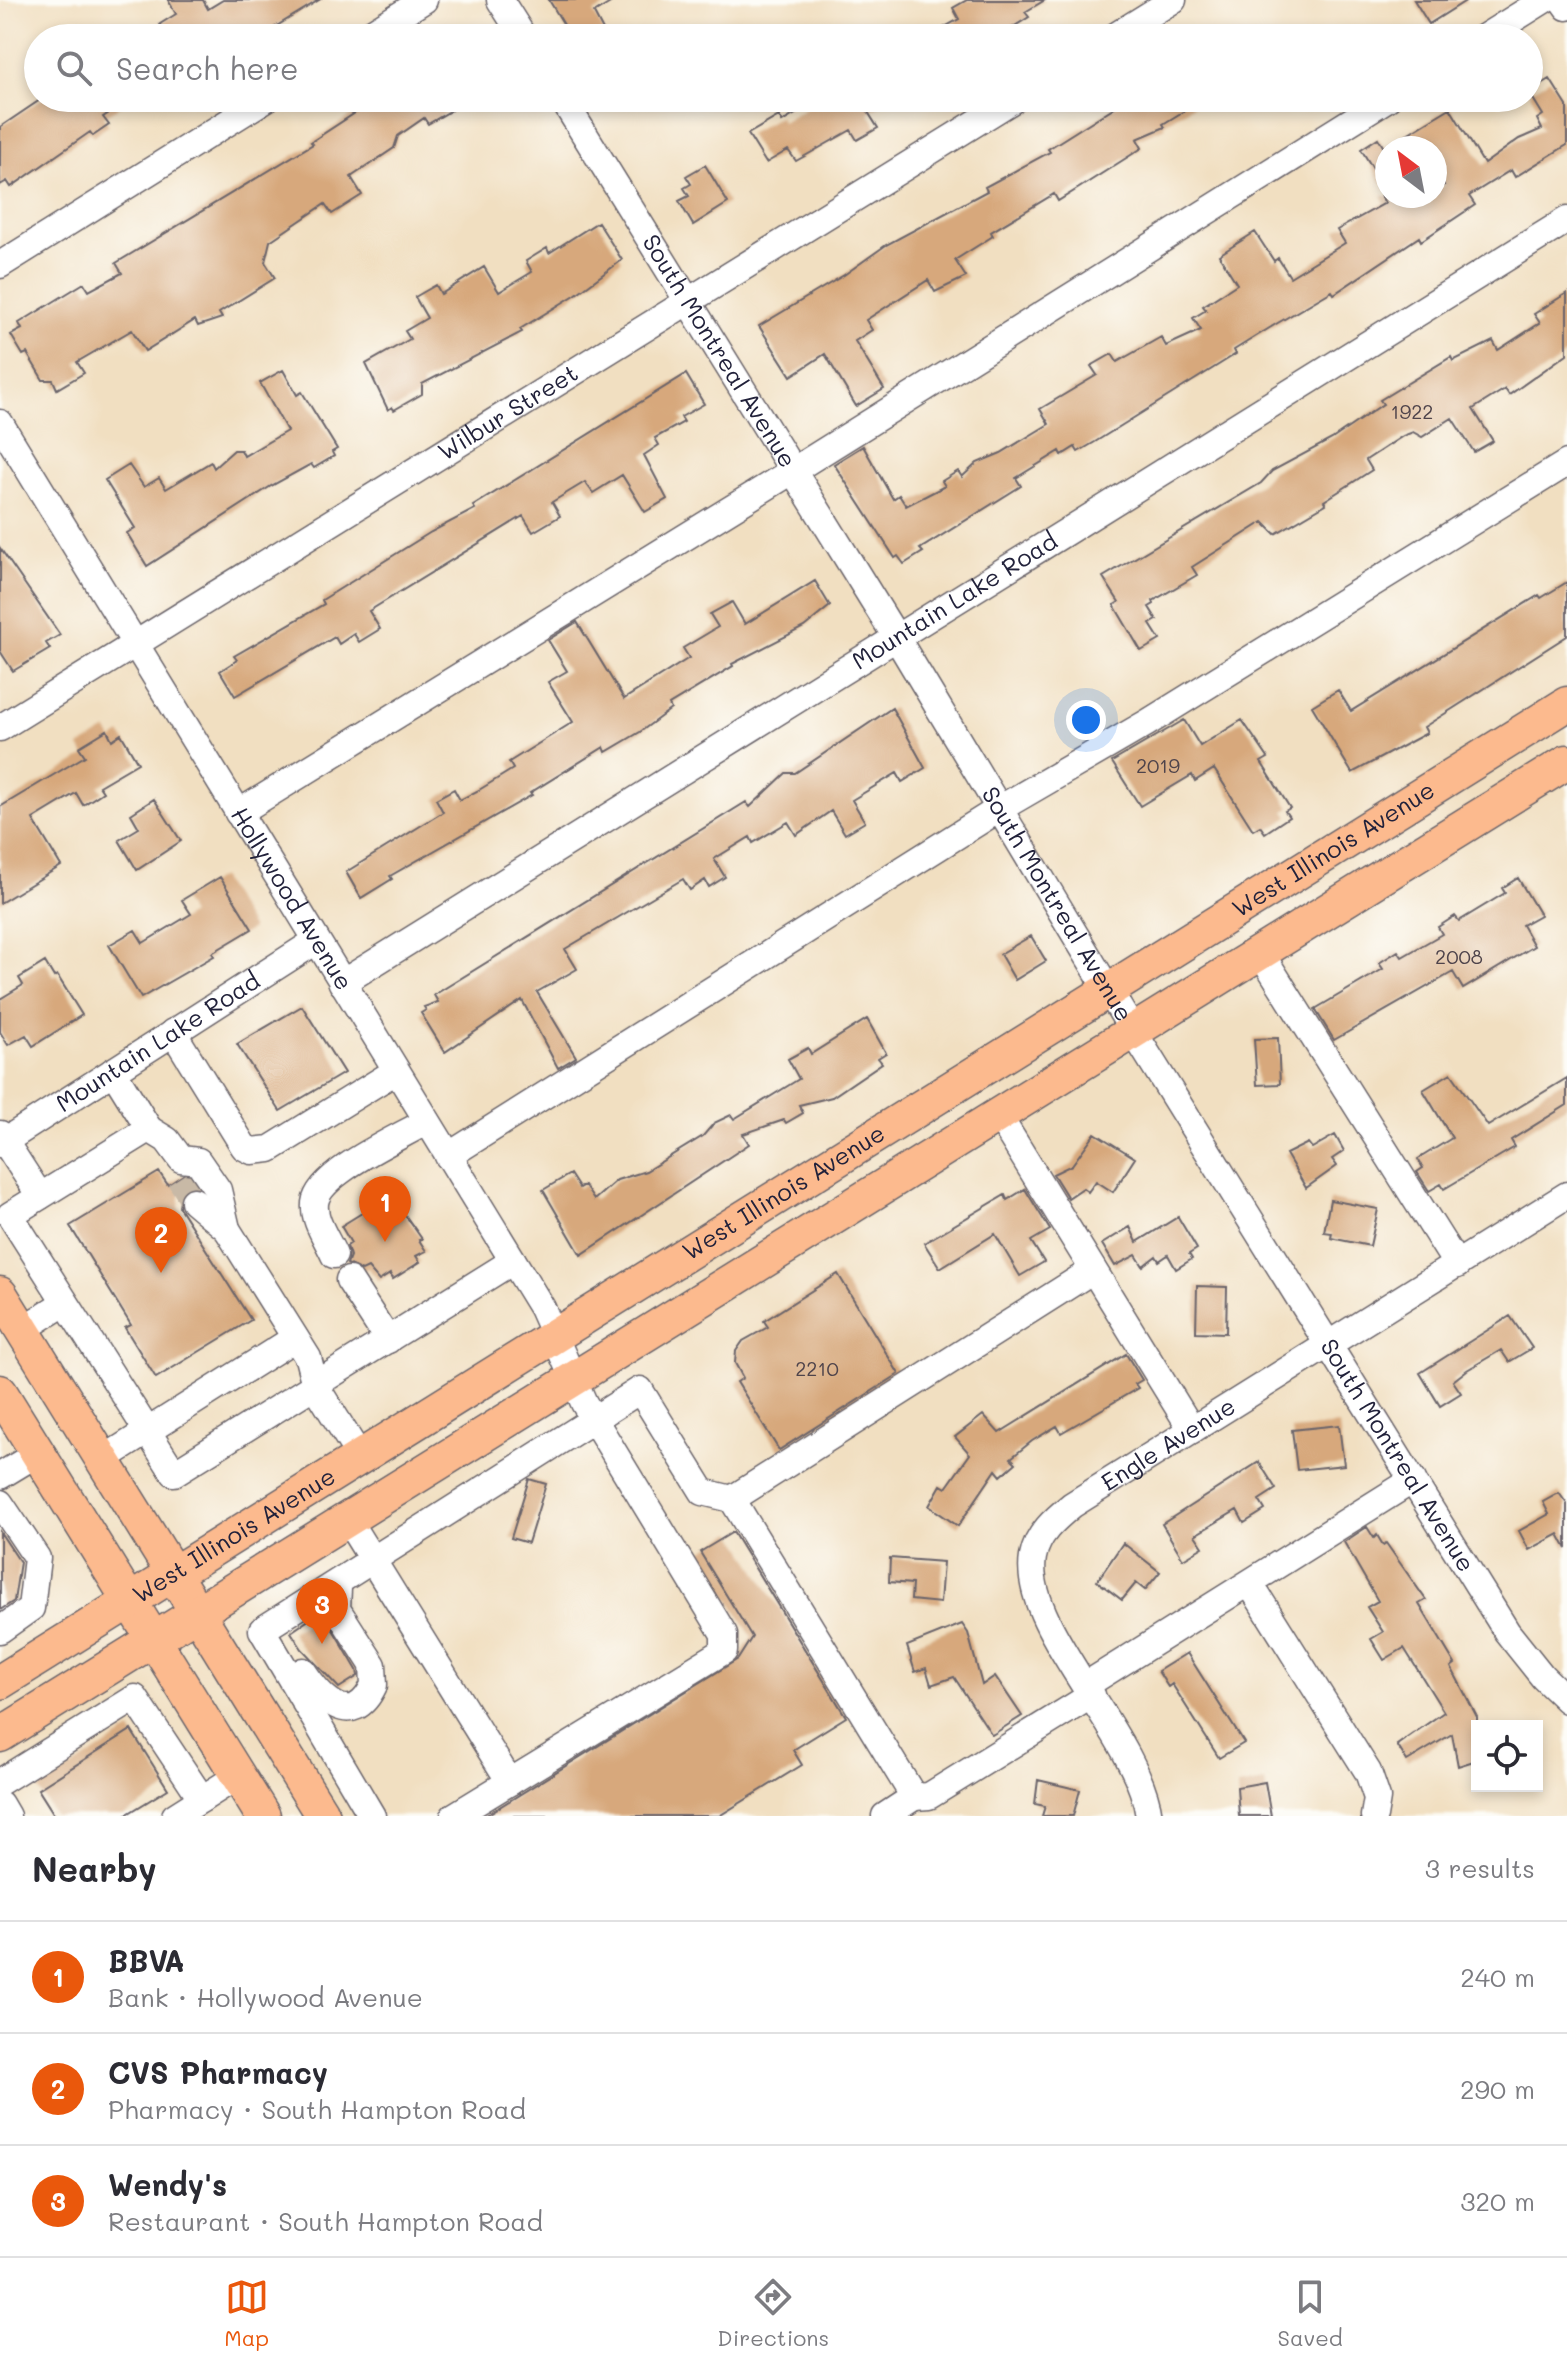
<!DOCTYPE html>
<html lang="en">
<head>
<meta charset="utf-8">
<style>
  :root { --surface:#fff; --page:#f2f2f3; --text:#2b2b33; --muted:#7c7c81; --line:#e1e1e2; --accent:#ea580c }
  body { margin:0; font-family:Mali,sans-serif; background:var(--page); color:var(--text) }
  .controls { position:absolute; right:24px; bottom:24px; display:grid; overflow:hidden; border-radius:0px; box-shadow:0 4px 12px #0003 }
  .controls button { width:72px; height:72px; display:grid; place-items:center; padding:0; border:0; border-bottom:2px solid var(--line); background:var(--surface); color:var(--text); font:40px sans-serif }
  .compass { position:absolute; left:1375px; top:136px; width:72px; height:72px; border-radius:50%; background:var(--surface); box-shadow:0 4px 12px #0003; rotate:328deg }
  .you { position:absolute; left:1086px; top:720px; width:28px; height:28px; margin:-20px; border:6px solid #fff; border-radius:50%; background:#1a73e8; box-shadow:0 0 0 12px #1a73e833 }
  .badge { display:grid; place-items:center; width:52px; height:52px; border-radius:50%; background:var(--accent); color:#fff; font-size:26px; font-weight:700 }
  .pin { position:absolute; translate:-50% -66px; filter:drop-shadow(0 2px 4px #0008) }
  .pin::after { content:''; position:absolute; top:42px; width:28px; height:24px; background:inherit; clip-path:polygon(0 0,100% 0,50% 100%) }
  .list { margin:0; padding:0; list-style:none }
  h2 { display:flex; justify-content:space-between; align-items:center; height:104px; margin:0; padding:0 32px; font-size:34px }
  h2 small { font-size:26px; font-weight:400; color:var(--muted) }
  .list li { display:grid; grid-template-columns:52px 1fr auto; gap:24px; align-items:center; box-sizing:border-box; height:112px; padding:0 32px; border-top:2px solid var(--line) }
  .list b { display:block; font-size:30px; white-space:nowrap }
  .list p { margin:0; font-size:26px; white-space:nowrap; color:var(--muted) }
  .list em { font-size:26px; font-style:normal; color:var(--muted) }
  .icon { flex:none; width:44px; height:44px; fill:none; stroke:currentColor; stroke-width:2; stroke-linecap:round; stroke-linejoin:round }
  .map { position:relative; flex:none; width:1567px; height:1816px; overflow:hidden }
  .search { position:absolute; background:var(--surface); box-shadow:0 4px 12px #0003; left:24px; right:24px; top:24px; height:88px; display:flex; align-items:center; gap:20px; box-sizing:border-box; padding:0 28px; border-radius:44px; color:var(--muted); font-size:30px }
  .sheet { height:440px; background:var(--surface) }
  nav { display:flex; justify-content:space-around; align-items:center; box-sizing:border-box; height:112px; border-top:2px solid var(--line); background:var(--surface); font-size:22px; color:var(--muted) }
  nav a { display:grid; justify-items:center; gap:4px }
  nav .on { color:var(--accent) }
  .map>svg:first-child { display:block }
  .building { fill:#d7a87b }
  .lines { fill:none; stroke-linecap:round; stroke-linejoin:round }
  .minor-tunnel { stroke:#c8b9a6; stroke-width:26; stroke-dasharray:26 13; stroke-linecap:butt }
  .minor-casing { stroke:#6a646a; stroke-width:29 }
  .major-casing { stroke:#6a646a; stroke-width:37 }
  .minor { stroke:#fff; stroke-width:26 }
  .major { stroke:#fcba8e; stroke-width:34 }
  .labels { text-anchor:middle; stroke-width:6; stroke-linejoin:round; paint-order:stroke }
  .number-label { font-size:20px; fill:#4f444b }
  .street-label { font-size:24px; fill:#22223b; stroke:#fdfcf7 }
</style>
</head>
<body>
<div class="map">
<svg width="1567" height="1816" viewBox="0 0 1567 1816">
  <rect width="100%" height="100%" fill="#fdfcf7"/>
  <filter id="ink" filterUnits="userSpaceOnUse"><feTurbulence type="fractalNoise" baseFrequency=".0125" numOctaves="2"/><feDisplacementMap in="SourceGraphic" scale="16" xChannelSelector="R" yChannelSelector="G"/><feConvolveMatrix kernelMatrix="1 2 1 2 8 2 1 2 1" color-interpolation-filters="sRGB"/></filter>
  <filter id="wash" filterUnits="userSpaceOnUse"><feTurbulence type="fractalNoise" baseFrequency=".006" numOctaves="4" result="noise"/><feDisplacementMap in="SourceGraphic" scale="32" xChannelSelector="R" yChannelSelector="G"/><feGaussianBlur stdDeviation="1.8" result="paint"/><feColorMatrix in="noise" values="0 0 0 0 0 0 0 0 0 0 0 0 0 0 0 0 0 1.4 0 .05"/><feComposite in="paint" operator="in"/></filter>
  <g filter="url(#wash)">
    <rect width="100%" height="100%" fill="#f1dfc1"/>
    <g id="blocks">
      <path class="building" d="M168 0H203L208 9 223 0H319L257 38H237L229 25 207 38H168L160 24 176 14Z
        M549 0H615L594 13 607 38H572Z
        M967 0H1045L1025 12 1029 17 996 38H925L959 19 953 8Z
        M1414 0H1467L1429 24Z
        M1550 79 1567 106V145L1515 177 1511 170 1469 196 1475 205 1421 241 1419 237 1334 294 1332 291 1276 324 1234 350 1236 354 1095 442 1078 452 1075 447 1062 455 1060 451 1016 478 1021 486 920 549 923 552 904 564 898 556 895 558 834 464 863 446 893 499 899 495 906 506 945 486 942 481 958 471 962 477 977 463 1001 453 1049 424 1040 409 1097 375 1091 366 1112 354 1117 362 1161 337 1166 346 1201 330 1193 318 1206 310 1203 306 1237 284 1219 255 1255 232 1274 261 1278 258 1290 277 1345 243 1337 230 1385 203 1381 196H1406L1412 204 1426 196H1435V190L1444 185 1435 169V148H1384L1450 108 1484 164 1519 139 1542 129 1537 119 1543 115 1529 92Z
        M43 98H133L103 117 109 125 93 136 90 132 11 187 7 181 0 185V127Z
        M378 98H472L428 124 424 118 398 136 394 148 351 177 362 195 332 214 325 204 270 241 265 262 275 278 219 313 222 318 198 326 195 320 145 351 132 330 77 362 84 373 57 389 53 380H43L27 353 23 355 11 335 22 329 19 323 84 283 89 291 122 273 116 263 313 144 311 142Z
        M822 98H891L868 112 878 128 857 140 851 130 796 161 788 150 766 163 748 134 779 116 782 122Z
        M1129 98H1205L1163 124 1165 127 1137 139 1142 148 1079 188 1058 201 1054 194 991 232 993 236 955 260 966 277 935 292 928 280 866 320 872 330 855 341 884 389 856 406 825 354 791 376 759 326 844 275 886 245 987 191 985 187 1050 152 1048 149Z
        M1378 138 1387 153V192L1361 149Z
        M705 165 728 203 693 225 679 201 689 196 684 188 691 184 686 176Z
        M598 222 622 260 575 295 520 329 522 332 422 384V394L394 410 392 407 388 410 366 364 410 339 405 331 427 318 415 297 436 285 441 294 484 267 499 292 532 272 526 261 547 248 549 253Z
        M1567 293V354L1509 395 1505 389 1473 409 1493 441 1474 452 1452 418 1422 437 1413 432 1403 436 1366 460 1372 470 1324 501 1326 504 1275 534 1263 522 1192 567 1197 575 1153 601 1154 604 1149 607 1157 620 1150 624 1160 640 1141 651 1114 605 1119 602 1103 577 1261 483 1272 471 1332 439 1383 404 1380 400 1451 357 1453 361 1493 341 1498 350 1540 323 1534 314Z
        M283 370 297 395 302 392 337 449 332 452 334 456 314 468 311 464 271 486 147 566 127 533 135 528 105 480 129 465 144 487 159 478 166 489 211 462 214 468 234 450H241L244 456 287 431 260 383Z
        M686 374 704 404 681 417 684 422 655 438 659 445 644 455 667 499 645 512 622 475 593 493 585 482 552 502 560 516 533 532 523 516 369 611 380 629 359 642 354 634 339 644 335 637 235 696 220 671 237 660 234 656 324 604 322 600 431 532 475 509 473 506Z
        M0 548 60 635 46 643 50 649 13 671 0 651Z
        M815 581 830 606 804 627 732 664 733 666 669 705 671 709 640 732 606 752 604 747 530 793 532 795 390 876 392 879 361 898 346 872 443 812 436 799 454 789 460 800 479 790 513 769 509 762 573 722 548 682 567 671 548 640 577 622 624 699 689 658 683 648 718 627 710 614 732 602 745 624Z
        M1567 582V636L1424 727 1427 733 1352 773 1312 706 1338 690 1351 711 1539 595 1541 598Z
        M892 708 925 768 902 782 897 773 852 800 865 822 845 834 831 811 796 835 788 822 753 843 750 837 714 859 725 877 709 887 705 880 690 890 683 879 565 949 577 969 537 992 576 1057 558 1068 522 1000 445 1052 421 1013 426 1010 424 1007 438 1002 434 995 746 802 750 807 786 773H795Z
        M1184 720 1200 746 1242 720 1268 758 1261 762 1290 808 1285 811 1289 817 1265 833 1260 826 1253 830 1214 769 1195 781 1192 775 1140 806 1112 762Z
        M107 730 112 740 121 734 138 763 99 786 103 792 83 805 76 793 33 819 61 866 0 903V807L85 756 79 747Z
        M154 799 181 841 137 870 119 840 139 828 131 814Z
        M220 877 252 929 212 953 214 956 141 998 109 945 135 930 143 943 191 914 182 900Z
        M1518 878 1540 915 1522 925 1534 946 1463 989 1453 972 1334 1040 1315 1009 1383 969 1379 963 1398 951 1402 957 1442 934 1438 927 1455 916 1459 921 1505 893 1502 888Z
        M1031 936 1046 961 1015 980 1000 954Z
        M45 962 54 977 57 975 82 1015 33 1046 26 1035 8 1045 0 1032V999L23 985 19 978Z
        M302 1006 344 1073 280 1111 237 1044Z
        M867 1019 886 1053 878 1058 882 1063 832 1097 799 1105 803 1113 786 1123 784 1120 743 1134 749 1144 581 1255 543 1190 570 1174 579 1188 584 1185 594 1200 617 1180 646 1171 703 1136 714 1123 731 1115 734 1119 799 1079 788 1059 808 1048 811 1054Z
        M1278 1038 1280 1084 1257 1085 1254 1039Z
        M1451 1073 1488 1126 1567 1078V1105L1511 1140 1515 1147 1444 1189 1441 1184 1429 1191 1417 1172 1423 1168 1418 1159 1452 1138 1423 1090Z
        M1095 1133 1135 1158 1113 1192 1096 1181 1088 1192 1083 1188 1068 1198 1053 1174 1072 1165Z
        M1335 1135 1344 1151 1332 1159 1337 1166 1306 1188 1286 1154 1308 1143 1312 1148Z
        M159 1172 168 1185 183 1175 189 1176 195 1185 181 1191 179 1207 251 1320 156 1378 125 1328 131 1325 70 1226Z
        M1025 1189 1050 1230 1031 1241 1044 1262 1020 1276 995 1234 940 1268 924 1243 1005 1195 1007 1200Z
        M391 1195 422 1239 419 1240 426 1251 416 1256 420 1262 393 1279 390 1274 379 1281 368 1268 362 1271 347 1264 350 1256 347 1246 351 1243 341 1226Z
        M1330 1200 1378 1209 1370 1246 1331 1238 1332 1233 1324 1232Z
        M1178 1217 1197 1249 1189 1254 1192 1259 1176 1269 1168 1255 1159 1261 1156 1256 1143 1266 1136 1255 1115 1266 1102 1244 1130 1227 1137 1242Z
        M838 1274 899 1374 779 1450 737 1382 743 1378 735 1363 736 1351 743 1341 768 1327 764 1321Z
        M1197 1286 1227 1287 1226 1333 1196 1332Z
        M1510 1316 1532 1348 1509 1362 1501 1350 1467 1370 1453 1381 1461 1393 1440 1406 1420 1373Z
        M1126 1354 1142 1380 1135 1384 1138 1388 1061 1433 1057 1426 1032 1441 1011 1458 1016 1463 1001 1476 996 1470 958 1526 929 1506 941 1485 946 1488 970 1454 955 1437 983 1415 999 1433Z
        M1339 1425 1344 1465 1297 1470 1292 1430Z
        M1259 1462 1276 1489 1259 1500 1265 1510 1244 1523 1237 1510 1195 1535 1203 1547 1183 1559 1162 1524Z
        M529 1479 546 1484 528 1543 511 1538Z
        M1559 1493 1567 1504V1549L1559 1534 1529 1550 1519 1531 1549 1514 1543 1502Z
        M1367 1527 1374 1538 1377 1535 1383 1545 1386 1543 1426 1600 1419 1604 1455 1664 1451 1667 1477 1717V1760L1458 1766 1452 1734 1407 1761 1397 1745 1444 1712 1404 1648 1384 1660 1371 1639 1383 1632 1367 1607 1378 1601 1344 1542Z
        M0 1532 20 1562 14 1601 0 1610Z
        M733 1532 846 1717 793 1750 802 1765 719 1816H485L738 1659 752 1637 700 1552Z
        M1123 1543 1160 1572 1145 1590 1136 1583 1122 1600 1097 1581Z
        M890 1558 943 1562 940 1603 911 1600 912 1584 889 1582Z
        M322 1611 357 1670 358 1676 339 1688 302 1649 291 1632Z
        M962 1624 968 1633 982 1685 995 1676 1022 1716 992 1735 954 1677 931 1685 926 1668 915 1672 907 1646Z
        M1187 1653 1244 1743 1219 1758 1172 1684 1168 1687 1158 1671Z
        M131 1730 168 1789 124 1816H55L38 1789Z
        M1038 1780 1080 1790 1073 1816H1042L1045 1806 1035 1804Z
        M1265 1782 1271 1816H1239L1237 1787Z"/>
    </g>
  </g>
  <g filter="url(#ink)">
    <use href="#blocks" fill-opacity="0" stroke="#6a646a" stroke-width="2"/>
    <g class="lines">
      <path class="minor-tunnel" d="M179 1178 194 1201"/>
      <defs>
        <g id="minor">
          <path d="M500 0 524 38"/>
          <path d="M1562 0 1567 7"/>
          <path d="M363 38 424 0"/>
          <path d="M1112 38 1173 0"/>
          <path d="M1483 38 1544 0"/>
          <path id="s1" d="M562 98 896 637 1133 1031 1507 1632 1543 1677 1567 1700"/>
          <path d="M0 265 267 98"/>
          <path id="s2" d="M0 423 542 1308 584 1403 724 1634V1651L454 1816"/>
          <path id="s3" d="M0 728 1016 98"/>
          <path d="M238 813 794 470 1388 98"/>
          <path d="M1260 952 1457 1265"/>
          <path id="s4" d="M342 983 1567 220"/>
          <path d="M173 1032 244 1147 252 1151 270 1149 396 1071"/>
          <path d="M113 1071 149 1129 10 1215 174 1473 513 1261"/>
          <path d="M998 1115 1192 1430"/>
          <path d="M149 1129 167 1140 181 1159 198 1161 218 1190 227 1229 308 1358 315 1385 360 1457"/>
          <path d="M0 1134 40 1196"/>
          <path id="s5" d="M0 1144 316 941"/>
          <path d="M448 1156 999 809 1147 723 1567 463"/>
          <path d="M194 1201 227 1229"/>
          <path d="M334 1255C327 1239 313 1220 315 1203 319 1172 401 1137 427 1121"/>
          <path d="M349 1280 388 1340"/>
          <path d="M22 1330 64 1303"/>
          <path d="M102 1460 295 1338"/>
          <path d="M0 1476 38 1453"/>
          <path d="M732 1499 1093 1270"/>
          <path d="M0 1503 37 1558 31 1608 0 1630"/>
          <path d="M347 1519 510 1782"/>
          <path d="M1250 1584 1368 1772 1377 1798 1374 1816"/>
          <path d="M303 1671C321 1698 352 1732 374 1685L373 1665 337 1609 338 1588"/>
          <path d="M1086 1685 1413 1480"/>
          <path d="M0 1782 135 1698 202 1799"/>
          <path d="M914 1797 929 1796 1092 1695"/>
          <path d="M0 1804 7 1816"/>
          <path d="M175 1816 238 1776"/>
          <path d="M372 1816 262 1630 640 1390 703 1492 732 1499 914 1797 885 1816"/>
          <path id="s6" d="M1149 1816C1138 1734 1021 1628 1033 1557 1037 1534 1055 1519 1072 1505L1567 1195"/>
        </g>
        <g id="major">
          <path d="M0 1294 323 1816"/>
          <path d="M0 1392 263 1816"/>
          <path id="s7" d="M0 1682 1567 704"/>
          <path d="M0 1735 1567 762"/>
        </g>
      </defs>
      <use href="#minor" class="minor-casing"/>
      <use href="#major" class="major-casing"/>
      <use href="#minor" class="minor"/>
      <use href="#major" class="major"/>
    </g>
  </g>
  <g class="labels">
    <g class="number-label">
      <text x="1412" y="419">1922</text>
      <text x="1158" y="773">2019</text>
      <text x="1459" y="964">2008</text>
      <text x="817" y="1376">2210</text>
    </g>
    <g class="street-label">
      <text dy="8" stroke="none"><textPath href="#s1" startOffset="298">South Montreal Avenue</textPath></text>
      <text dy="8" stroke="none"><textPath href="#s3" startOffset="598">Wilbur Street</textPath></text>
      <text dy="8" stroke="none"><textPath href="#s4" startOffset="722">Mountain Lake Road</textPath></text>
      <text dy="8" stroke="none"><textPath href="#s7" startOffset="1572">West Illinois Avenue</textPath></text>
      <text dy="8" stroke="none"><textPath href="#s2" startOffset="558">Hollywood Avenue</textPath></text>
      <text dy="8" stroke="none"><textPath href="#s1" startOffset="946">South Montreal Avenue</textPath></text>
      <text dy="8" stroke="none"><textPath href="#s5" startOffset="188">Mountain Lake Road</textPath></text>
      <text dy="8" stroke="none"><textPath href="#s7" startOffset="924">West Illinois Avenue</textPath></text>
      <text dy="8" stroke="none"><textPath href="#s6" startOffset="468">Engle Avenue</textPath></text>
      <text dy="8" stroke="none"><textPath href="#s1" startOffset="1594">South Montreal Avenue</textPath></text>
      <text dy="8" stroke="none"><textPath href="#s7" startOffset="276">West Illinois Avenue</textPath></text>
    </g>
  </g>
</svg>
<div class="controls">
<button><svg class="icon" aria-label="locate" viewBox="0 0 24 24"><circle cx="12" cy="12" r="6"/><path d="M12 2v4M12 18v4M2 12h4M18 12h4"/></svg></button>
</div>
<svg class="compass" viewBox="-18 -18 36 36"><path d="M0-13l5 13h-10z" fill="#e53935"/><path d="M0 13l5-13h-10z" fill="#7c7c81"/></svg>
<div class="you"></div>
<div class="pin badge" style="left:385px;top:1242px">1</div>
<div class="pin badge" style="left:161px;top:1273px">2</div>
<div class="pin badge" style="left:322px;top:1644px">3</div>
<div class="search"><svg class="icon" aria-label="search" viewBox="0 0 24 24"><circle cx="10" cy="10" r="6"/><path d="M15 15l6 6"/></svg>Search here</div>
</div>
<section class="sheet">
<h2>Nearby<small>3 results</small></h2>
<ul class="list">
<li><span class="badge">1</span><div><b>BBVA</b><p>Bank · Hollywood Avenue</p></div><em>240 m</em></li>
<li><span class="badge">2</span><div><b>CVS Pharmacy</b><p>Pharmacy · South Hampton Road</p></div><em>290 m</em></li>
<li><span class="badge">3</span><div><b>Wendy's</b><p>Restaurant · South Hampton Road</p></div><em>320 m</em></li>
</ul>
</section>
<nav>
<a class="on"><svg class="icon" aria-label="map" viewBox="0 0 24 24"><path d="M3 6l6-2 6 2 6-2v14l-6 2-6-2-6 2zM9 4v14M15 6v14"/></svg>Map</a>
<a><svg class="icon" aria-label="directions" viewBox="0 0 24 24"><path d="M12 3l9 9-9 9-9-9zM9 14v-3h6M13 9l2 2-2 2"/></svg>Directions</a>
<a><svg class="icon" aria-label="saved" viewBox="0 0 24 24"><path d="M7 4h10v16l-5-4-5 4z"/></svg>Saved</a>
</nav>
</body>
</html>
